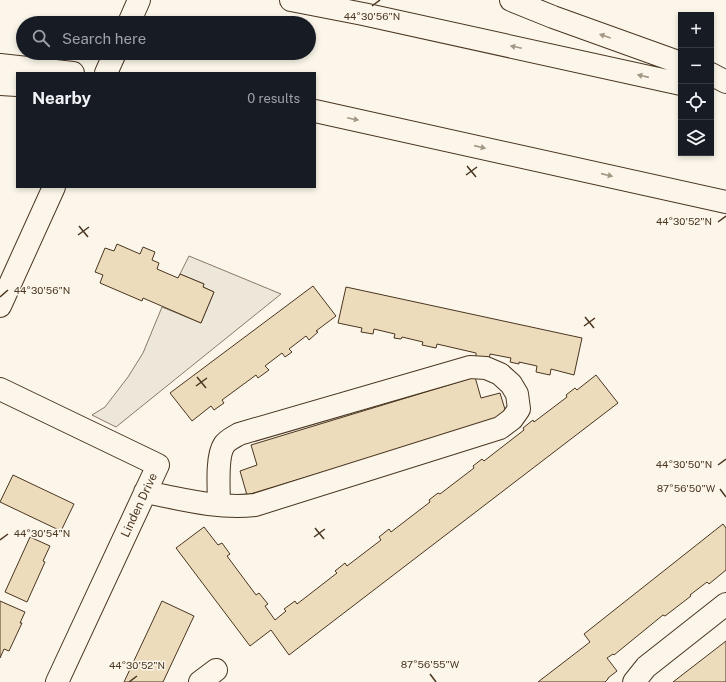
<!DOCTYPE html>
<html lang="en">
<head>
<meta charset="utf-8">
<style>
  :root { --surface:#171b24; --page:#242831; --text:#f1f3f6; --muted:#9ea1a6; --line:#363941 }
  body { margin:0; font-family:"Public Sans",sans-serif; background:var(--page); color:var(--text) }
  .controls { position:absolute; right:12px; top:12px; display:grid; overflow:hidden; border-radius:0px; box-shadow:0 2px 6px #0003 }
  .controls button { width:36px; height:36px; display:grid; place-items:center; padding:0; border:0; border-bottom:1px solid var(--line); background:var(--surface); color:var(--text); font:20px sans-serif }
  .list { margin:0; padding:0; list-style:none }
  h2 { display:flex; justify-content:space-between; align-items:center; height:52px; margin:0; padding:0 16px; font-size:17px }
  h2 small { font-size:13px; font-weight:400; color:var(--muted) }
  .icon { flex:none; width:22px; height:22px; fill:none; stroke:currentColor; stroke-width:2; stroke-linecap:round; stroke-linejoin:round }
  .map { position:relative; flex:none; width:726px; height:682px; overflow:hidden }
  .search { position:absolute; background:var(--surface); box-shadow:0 2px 6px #0003; left:16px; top:16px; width:300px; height:44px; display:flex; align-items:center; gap:10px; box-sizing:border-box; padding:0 14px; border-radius:22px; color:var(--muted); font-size:15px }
  .panel { position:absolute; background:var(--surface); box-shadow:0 2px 6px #0003; left:16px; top:72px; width:300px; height:116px; border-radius:0px }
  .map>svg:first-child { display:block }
  .parking { fill:#ede7d9; stroke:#887966 }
  .building { fill:#ecdcbc; stroke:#4a3520 }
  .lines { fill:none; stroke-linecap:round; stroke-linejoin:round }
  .minor-casing { stroke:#4a3520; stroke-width:24 }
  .major-casing { stroke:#4a3520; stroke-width:24 }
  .highway-casing { stroke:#4a3520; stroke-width:24 }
  .minor { stroke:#fbf6e9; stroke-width:22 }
  .major { stroke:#fbf6e9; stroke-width:22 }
  .highway { stroke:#fbf6e9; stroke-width:22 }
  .oneway { fill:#a29684 }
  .ticks { fill:none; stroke:#4a3520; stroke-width:1.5 }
  .labels { text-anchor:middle; stroke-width:3; stroke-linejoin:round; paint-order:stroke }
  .street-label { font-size:12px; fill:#4a3520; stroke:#fbf6e9 }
  .ticks-label { font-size:10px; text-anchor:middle; fill:#4a3520; stroke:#fbf6e9; stroke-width:3; stroke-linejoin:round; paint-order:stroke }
</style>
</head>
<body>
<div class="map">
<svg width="726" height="682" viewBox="0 0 726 682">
  <rect width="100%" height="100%" fill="#fbf6e9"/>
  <path class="parking" d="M189 256 281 294 116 427 92 415 105 407 128 377 143 353 162 307 201 323 214 292 203 287 204 284 180 274Z"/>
  <path class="building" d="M117 244 140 254 143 247 155 252 152 260 159 263 157 269 178 278 180 274 204 284 203 287 214 292 201 323 143 298 142 301 100 283 103 275 95 272 105 248 114 251Z
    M313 286 336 316 316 331 318 332 309 340 306 336 289 349 292 352 285 357 282 353 265 366 269 370 258 378 256 375 222 400 224 403 214 410 211 406 192 421 170 393Z
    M346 287 582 338 574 375 551 369 550 375 536 372 537 366 519 362V364L510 362 511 358 490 354 489 360 476 357V353L437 344 436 348 422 345 423 342 402 337 401 339 394 338 395 334 374 329 373 334 361 332 362 328 338 323Z
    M596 375 618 403 289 655 271 630 250 646 176 548 204 527 218 545 222 543 230 554 227 556 256 595 259 593 268 604 265 606 275 620 286 611 284 609 295 601 297 604 337 573 335 571 345 563 347 566 381 540 379 537 389 529 391 532 430 502 429 500 438 493 440 494 474 468 473 466 482 459 484 461 524 430 523 428 533 420 534 422 567 397 566 395 575 388 577 390Z
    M475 377 481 398 500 393 507 416 247 495 240 471 257 465 251 445Z
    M13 475 74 504 61 531 0 502Z
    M723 524 726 528V570L709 584 707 582 690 595 691 596 665 616 663 615 614 655 613 654 607 658 617 671 608 678V679L605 682H538L590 642 584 634Z
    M30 537 50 546 43 561 45 562 27 602 5 592Z
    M0 601 25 612 20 623H22L9 651 4 649 0 658Z
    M162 601 194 616 163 682H124Z
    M726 641V682H673Z"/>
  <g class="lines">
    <defs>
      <path id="minor" d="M0 389 158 465 57 682
        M145 492C181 499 217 509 255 505L500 428 512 419 519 409 517 394 511 384 500 374 486 368 470 367 239 434C234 437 227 440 224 445 216 457 219 491 219 505
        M200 682 216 670
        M634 682 646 667 726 604"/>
      <path id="major" d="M129 23 139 0
        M106 73 115 53
        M0 306 54 187"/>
      <path id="highway" d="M291 0 363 14 681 84
        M511 0 553 17 681 63
        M0 65 73 73
        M711 74 726 82
        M0 84 17 85
        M315 111 726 202"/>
    </defs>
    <use href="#minor" class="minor-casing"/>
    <use href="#major" class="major-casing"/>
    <use href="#highway" class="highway-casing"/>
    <use href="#minor" class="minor"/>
    <use href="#major" class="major"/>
    <use href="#highway" class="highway"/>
  </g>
  <defs><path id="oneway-solid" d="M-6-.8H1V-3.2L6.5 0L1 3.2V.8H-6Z"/></defs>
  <g class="oneway">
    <use href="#oneway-solid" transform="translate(605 36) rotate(-161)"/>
    <use href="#oneway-solid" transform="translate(516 47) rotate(-168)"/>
    <use href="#oneway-solid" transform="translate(643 76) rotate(-167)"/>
    <use href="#oneway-solid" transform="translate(353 119) rotate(12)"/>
    <use href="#oneway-solid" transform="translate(480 147) rotate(13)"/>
    <use href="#oneway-solid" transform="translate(607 175) rotate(13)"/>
  </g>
  <path class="ticks" d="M372 6 380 0M467 166 476 177M466 175 477 167M718 222 726 216M79 226 88 237M78 235 89 227M0 297 8 290M585 317 594 328M584 326 595 318M197 377 206 388M196 386 207 378M718 465 726 459M720 489 726 497M315 528 324 539M314 537 325 529M0 540 8 534M430 674 436 682M129 682 137 676"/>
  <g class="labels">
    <g class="street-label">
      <text transform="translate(139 505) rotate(-65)" y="4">Linden Drive</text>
    </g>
  </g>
  <g class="ticks-label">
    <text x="372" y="20">44°30'56"N</text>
    <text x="684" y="225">44°30'52"N</text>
    <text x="42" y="294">44°30'56"N</text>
    <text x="684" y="468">44°30'50"N</text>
    <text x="686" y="492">87°56'50"W</text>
    <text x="42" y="537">44°30'54"N</text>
    <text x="430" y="668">87°56'55"W</text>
    <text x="137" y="669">44°30'52"N</text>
  </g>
</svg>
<div class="controls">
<button>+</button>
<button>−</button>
<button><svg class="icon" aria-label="locate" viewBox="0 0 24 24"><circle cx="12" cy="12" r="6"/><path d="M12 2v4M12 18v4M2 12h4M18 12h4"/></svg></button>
<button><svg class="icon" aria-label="layers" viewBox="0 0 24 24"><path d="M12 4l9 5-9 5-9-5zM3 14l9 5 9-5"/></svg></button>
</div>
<div class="search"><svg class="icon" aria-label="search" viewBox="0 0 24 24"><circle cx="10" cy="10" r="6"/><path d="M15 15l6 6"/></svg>Search here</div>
<section class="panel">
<h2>Nearby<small>0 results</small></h2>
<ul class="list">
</ul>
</section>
</div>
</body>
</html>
